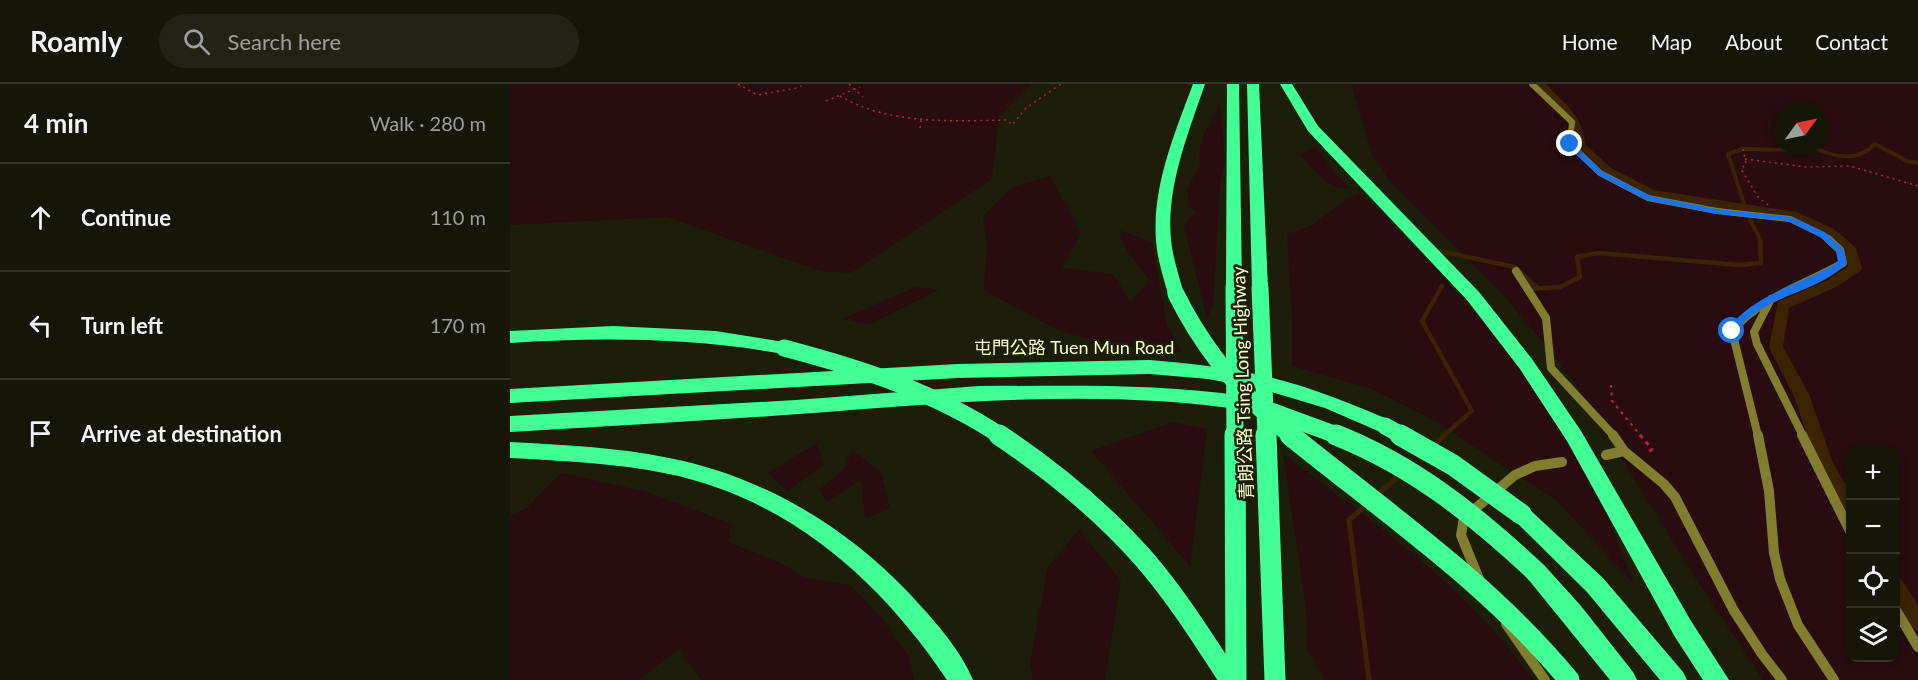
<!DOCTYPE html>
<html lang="en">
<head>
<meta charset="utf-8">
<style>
  :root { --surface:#151608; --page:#222316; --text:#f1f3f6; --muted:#9d9f9c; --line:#343529 }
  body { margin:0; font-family:Lato,"Noto Sans TC",sans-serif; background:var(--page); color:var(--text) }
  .controls { position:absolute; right:18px; bottom:18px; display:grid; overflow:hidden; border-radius:12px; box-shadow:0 3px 9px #0003 }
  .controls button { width:54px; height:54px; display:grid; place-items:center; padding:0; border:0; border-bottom:2px solid var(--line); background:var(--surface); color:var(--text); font:30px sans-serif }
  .compass { position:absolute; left:1264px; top:18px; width:54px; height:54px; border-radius:50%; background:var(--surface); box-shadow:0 3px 9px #0003; rotate:57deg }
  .stop { position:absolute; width:18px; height:18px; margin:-14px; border:4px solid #1a73e8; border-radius:50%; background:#fff }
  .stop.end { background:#1a73e8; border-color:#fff; box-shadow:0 2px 6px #0008 }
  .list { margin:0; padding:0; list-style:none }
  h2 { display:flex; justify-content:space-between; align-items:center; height:78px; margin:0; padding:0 24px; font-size:26px }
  h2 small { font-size:20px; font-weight:400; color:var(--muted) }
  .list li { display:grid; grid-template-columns:39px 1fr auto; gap:18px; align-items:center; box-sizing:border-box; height:108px; padding:0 24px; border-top:2px solid var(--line) }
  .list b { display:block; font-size:22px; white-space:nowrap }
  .list em { font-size:20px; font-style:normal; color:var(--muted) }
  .icon { flex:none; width:33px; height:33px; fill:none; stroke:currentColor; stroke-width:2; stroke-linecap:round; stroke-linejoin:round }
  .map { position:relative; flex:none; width:1408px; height:596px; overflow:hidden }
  header { display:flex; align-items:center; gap:36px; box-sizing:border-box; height:84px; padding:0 30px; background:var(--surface); border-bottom:2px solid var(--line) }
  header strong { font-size:28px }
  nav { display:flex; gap:33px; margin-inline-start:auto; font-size:21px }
  .search { width:420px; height:54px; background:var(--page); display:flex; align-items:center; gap:15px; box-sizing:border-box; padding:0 21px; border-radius:33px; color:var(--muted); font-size:22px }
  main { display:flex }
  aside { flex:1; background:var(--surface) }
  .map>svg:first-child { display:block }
  .green { fill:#280c10; fill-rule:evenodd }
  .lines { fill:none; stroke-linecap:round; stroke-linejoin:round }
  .stream-far2 { stroke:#3c2304; stroke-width:4 }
  .stream-far1 { stroke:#3c2304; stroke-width:4.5 }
  .stream { stroke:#3c2304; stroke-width:5 }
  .canal { fill:#3c2304; fill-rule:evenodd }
  .path-far2 { stroke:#b82137; stroke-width:1.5; stroke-dasharray:2 4; stroke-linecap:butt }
  .path-far1 { stroke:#b82137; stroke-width:2; stroke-dasharray:3 4.5; stroke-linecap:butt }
  .path { stroke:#b82137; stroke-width:3; stroke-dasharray:4 5; stroke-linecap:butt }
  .service-far2 { stroke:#827e30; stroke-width:6 }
  .service-far1 { stroke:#827e30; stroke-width:8 }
  .service { stroke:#827e30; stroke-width:10 }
  .motorway { fill:#42ff95; fill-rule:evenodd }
  .motorway-bridge-far1 { stroke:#42ff95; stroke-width:17 }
  .motorway-bridge { stroke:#42ff95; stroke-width:21 }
  .route { fill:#1a73e8 }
  .labels { text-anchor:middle; stroke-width:5; stroke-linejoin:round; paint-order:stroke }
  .street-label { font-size:18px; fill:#fdffc7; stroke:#1c1e0a }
</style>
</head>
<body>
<header>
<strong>Roamly</strong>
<div class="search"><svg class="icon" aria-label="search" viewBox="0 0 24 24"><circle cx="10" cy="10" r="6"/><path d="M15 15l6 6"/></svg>Search here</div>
<nav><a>Home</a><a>Map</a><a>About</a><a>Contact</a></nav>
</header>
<main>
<aside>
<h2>4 min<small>Walk · 280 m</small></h2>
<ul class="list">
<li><svg class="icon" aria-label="ahead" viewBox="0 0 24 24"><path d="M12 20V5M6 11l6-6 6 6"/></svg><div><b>Continue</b></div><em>110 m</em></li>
<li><svg class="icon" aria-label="left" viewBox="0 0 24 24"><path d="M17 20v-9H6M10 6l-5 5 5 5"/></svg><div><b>Turn left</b></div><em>170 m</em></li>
<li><svg class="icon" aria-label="arrive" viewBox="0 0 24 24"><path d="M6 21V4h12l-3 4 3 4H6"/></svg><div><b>Arrive at destination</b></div></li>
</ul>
</aside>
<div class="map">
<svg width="1408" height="596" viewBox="0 0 1408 596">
  <rect width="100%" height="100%" fill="#1c1e0a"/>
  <path class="green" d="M0 0H521L489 33 482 95 341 189 310 187 157 133 0 141Z
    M841 0H1408V596H1253L1188 498 1061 293 995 213 882 100 862 70ZM1273 27H1309V63H1273ZM1340 366H1386V574H1340Z
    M710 21 715 78 710 98 703 222 697 234 674 142 685 129 679 122 677 104 690 82 689 68 694 50Z
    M806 63 823 87 839 104C818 107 803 84 790 70Z
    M540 92 571 149 551 184 603 190 621 218 639 196 617 167 608 146 642 158 657 241 672 268 601 261 549 247 474 206 477 163 473 132 503 103Z
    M847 109 876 132 997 262 1084 399 1124 500 1047 417 923 336 862 305 782 282V233L777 150 800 142Z
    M406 203 429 206 361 240 332 235Z
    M663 338 697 345 680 482 581 367Z
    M307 359 314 380 277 408 258 389Z
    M342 366 371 388 380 424 355 435 351 396 317 418 309 406 335 384Z
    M773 370C862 438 958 503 1023 596H815L797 565 796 523Z
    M51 389 138 408 221 440 218 458 270 479 296 494 341 501 372 535 399 572 404 596H191L169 564 130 596H0V431L17 424Z
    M569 446 611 497 595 596H523L520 579 538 483Z"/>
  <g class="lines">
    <path class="stream-far2" d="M1301 63C1324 72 1346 80 1365 60L1397 77 1408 79
      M1251 157 1237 129 1218 70 1233 65 1291 66 1294 63"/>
    <path class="stream-far1" d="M929 167 1005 183 1027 204
      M932 202 912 237 962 327 933 352
      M1017 205 1050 203 1070 193 1067 173 1089 169 1229 181 1251 179 1250 155"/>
    <path class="stream" d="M921 363 935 351
      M867 411 890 391
      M859 419 839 436 859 596"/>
    <path class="canal" d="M1025 0H1036C1053 18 1074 33 1075 60L1101 84 1144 106 1287 128 1324 145 1346 164 1352 184 1350 187 1328 202 1279 224 1273 263 1299 310 1323 379 1340 408V430L1334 428 1308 381 1283 310 1259 263 1268 218 1318 196 1338 182 1335 169 1316 151 1280 135 1205 125 1141 113 1093 88 1065 63 1057 35Z
      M1386 493 1392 496 1408 521V547C1388 539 1384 511 1386 493Z"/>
    <path class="path-far2" d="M228 0 247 11 287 4 296 0
      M339 0 353 13
      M330 12C379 41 442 37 497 36L502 41 516 24 551 0
      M316 17 350 3
      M410 44 411 36
      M1233 65 1236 80 1231 85 1248 113 1261 123
      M1235 75 1296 83 1340 82 1408 102"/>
    <path class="path-far1" d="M1101 301 1102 317 1131 352"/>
    <path class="path" d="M1130 351 1142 365 1137 370"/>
    <path class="service-far2" d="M1022 0 1062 38 1060 60 1090 89 1138 114 1207 127 1280 135 1313 151 1320 157"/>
    <path class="service-far1" d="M1006 187 1036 234 1041 284 1104 352
      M1261 215 1244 248 1247 260 1293 352
      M1248 352 1222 247C1252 212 1295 201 1333 179L1330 166 1318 155"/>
    <path class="service" d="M1103 351 1114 367
      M1248 351 1259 407 1264 469 1270 495 1288 541 1324 596
      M1292 351 1340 447
      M1096 371 1114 367 1154 400 1165 413 1224 527 1252 570 1272 596
      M969 495 951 451 954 434 1005 391 1025 382 1052 378
      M1386 526 1408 563
      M996 540 1035 596"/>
    <path class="motorway" d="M683 0H695C678 50 656 103 661 156 663 175 669 192 674 210L672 214H660L658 210C653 192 647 174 646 156 642 102 665 49 683 0Z
      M717 0H729L732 203 730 207H718L716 203Z
      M737 0H749L758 204 756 208H744L742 204Z
      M770 0H782L808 42 969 208 1022 275 1071 347 1181 537 1219 596H1193L1165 553 1057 357 1010 285 957 216 798 47Z
      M103 242 206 247 274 258 280 259 283 264 280 269 274 270C183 254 92 253 0 259V247Z
      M640 276C677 279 714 283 750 291 796 301 839 319 882 337L884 342 882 347 875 350 815 324 752 305 698 295 640 290 448 294 0 319V305L448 280Z
      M469 302C558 302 646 299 734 312L741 314 743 319 741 324 734 326C587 304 437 319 290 330 194 337 97 342 0 348V332L286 316Z
      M0 358C53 361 107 363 159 374 251 392 334 441 398 508 421 533 450 564 463 596H437C371 497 279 415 159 390 107 379 53 377 0 374Z
      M1011 421 1018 424 1093 494 1173 588 1177 596H1150L1077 508 1004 436 1001 430 1004 424Z
      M1026 478 1034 481 1071 522 1123 588 1127 596H1100L1018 495 1015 488 1018 481Z"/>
    <path class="motorway-bridge-far1" d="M724 203 725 352
      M750 204 756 352
      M666 210C694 267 732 312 781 352
      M274 264C350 284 425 308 491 352
      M753 324 829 352
      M875 342 893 352"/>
    <path class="motorway-bridge" d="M489 351C543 387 592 427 635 476 667 513 693 555 720 596
      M725 351 726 596
      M756 351 765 596
      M780 351C876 429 979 499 1059 596
      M826 351C904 382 965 431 1026 488
      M890 351 943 381 1011 430"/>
  </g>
  <path class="route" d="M1057 59H1062L1093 88 1141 112 1207 125 1282 133 1316 149 1333 165 1337 179C1306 211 1252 210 1225 249H1219L1217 247C1241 210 1293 201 1328 178L1326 167 1310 153 1278 137 1207 130 1136 116 1088 91 1057 62Z"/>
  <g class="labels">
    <g class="street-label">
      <text x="564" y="270">屯門公路 Tuen Mun Road</text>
      <text transform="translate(733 299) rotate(-92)" y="6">青朗公路 Tsing Long Highway</text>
    </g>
  </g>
</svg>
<div class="controls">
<button>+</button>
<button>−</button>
<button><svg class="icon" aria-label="locate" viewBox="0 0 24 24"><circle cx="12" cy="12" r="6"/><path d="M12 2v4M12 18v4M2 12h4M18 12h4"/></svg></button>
<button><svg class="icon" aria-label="layers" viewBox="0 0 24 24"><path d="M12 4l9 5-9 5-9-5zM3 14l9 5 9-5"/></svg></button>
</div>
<svg class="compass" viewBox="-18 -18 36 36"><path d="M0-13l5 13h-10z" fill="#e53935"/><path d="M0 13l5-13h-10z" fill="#9d9f9c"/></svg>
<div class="stop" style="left:1222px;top:247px"></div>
<div class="stop end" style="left:1060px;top:60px"></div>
</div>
</main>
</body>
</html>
